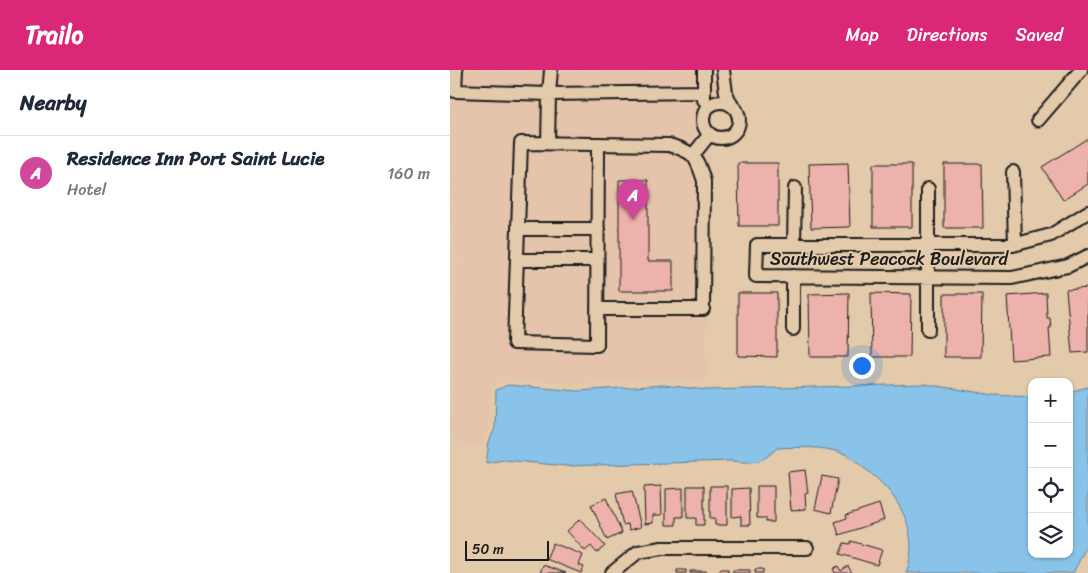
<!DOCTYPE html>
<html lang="en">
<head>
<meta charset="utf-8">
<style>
  :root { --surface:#fff; --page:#f6f6f7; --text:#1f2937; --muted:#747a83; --line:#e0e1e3; --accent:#db2777 }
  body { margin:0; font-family:Sriracha,sans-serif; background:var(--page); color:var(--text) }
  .controls { position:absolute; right:15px; bottom:15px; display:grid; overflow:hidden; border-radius:10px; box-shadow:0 1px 4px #0004 }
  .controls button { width:45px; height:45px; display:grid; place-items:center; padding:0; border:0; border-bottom:1px solid var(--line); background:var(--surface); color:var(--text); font:25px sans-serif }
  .scale { position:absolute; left:15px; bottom:12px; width:84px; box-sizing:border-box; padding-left:5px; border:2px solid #1c1c1c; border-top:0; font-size:14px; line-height:18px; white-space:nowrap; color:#1c1c1c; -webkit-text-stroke:4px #e3caab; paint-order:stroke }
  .you { position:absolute; left:411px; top:295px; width:18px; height:18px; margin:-12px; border:4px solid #fff; border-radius:50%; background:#1a73e8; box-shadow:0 0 0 8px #1a73e833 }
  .badge { display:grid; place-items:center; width:32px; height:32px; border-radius:50%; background:var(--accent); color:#fff; font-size:16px; font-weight:700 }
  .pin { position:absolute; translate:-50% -41px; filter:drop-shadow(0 1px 2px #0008) }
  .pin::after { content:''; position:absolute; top:26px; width:18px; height:15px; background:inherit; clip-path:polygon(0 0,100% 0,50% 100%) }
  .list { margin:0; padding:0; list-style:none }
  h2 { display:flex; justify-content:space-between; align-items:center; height:65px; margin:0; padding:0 20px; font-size:21px }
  h2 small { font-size:16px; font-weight:400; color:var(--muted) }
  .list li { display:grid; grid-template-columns:32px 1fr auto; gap:15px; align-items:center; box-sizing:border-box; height:75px; padding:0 20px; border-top:1px solid var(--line) }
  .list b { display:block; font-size:19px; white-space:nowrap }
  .list p { margin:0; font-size:16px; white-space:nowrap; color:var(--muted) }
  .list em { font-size:16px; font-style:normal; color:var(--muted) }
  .icon { flex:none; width:28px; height:28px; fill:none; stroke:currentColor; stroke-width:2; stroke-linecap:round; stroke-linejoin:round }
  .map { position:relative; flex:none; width:638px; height:503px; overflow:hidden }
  header { display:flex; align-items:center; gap:30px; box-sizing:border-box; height:70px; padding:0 25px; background:var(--accent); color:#fff }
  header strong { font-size:24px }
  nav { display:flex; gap:28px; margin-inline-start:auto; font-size:18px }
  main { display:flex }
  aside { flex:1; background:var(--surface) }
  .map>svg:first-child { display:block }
  .built { fill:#e6c3ab }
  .water { fill:#8ac3e9; stroke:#5e8097 }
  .building { fill:#edb2ab; stroke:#1c1c1c }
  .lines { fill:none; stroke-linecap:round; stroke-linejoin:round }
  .minor-casing { stroke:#1c1c1c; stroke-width:16 }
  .minor { stroke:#e3caab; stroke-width:12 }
  .labels { text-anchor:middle; stroke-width:4; stroke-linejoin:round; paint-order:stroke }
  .street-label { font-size:18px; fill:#1c1c1c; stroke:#e3caab }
</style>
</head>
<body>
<header>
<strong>Trailo</strong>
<nav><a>Map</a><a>Directions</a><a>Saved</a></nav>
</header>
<main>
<aside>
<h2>Nearby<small></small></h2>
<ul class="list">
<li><span class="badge" style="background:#d1479c">A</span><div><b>Residence Inn Port Saint Lucie</b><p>Hotel</p></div><em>160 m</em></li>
</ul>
</aside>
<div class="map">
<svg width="638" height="503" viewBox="0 0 638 503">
  <rect width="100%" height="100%" fill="#e3caab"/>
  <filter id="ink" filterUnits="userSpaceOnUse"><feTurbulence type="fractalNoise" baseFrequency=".02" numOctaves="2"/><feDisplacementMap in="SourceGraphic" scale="10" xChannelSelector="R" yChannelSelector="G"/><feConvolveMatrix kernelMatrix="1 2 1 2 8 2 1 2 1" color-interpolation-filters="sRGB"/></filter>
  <g filter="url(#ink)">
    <path class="built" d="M0 0H248L247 54 251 64 259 72 260 83 255 313 213 308 128 314 58 308 41 317 39 357 33 373 25 376 12 374 0 363 9 186 0 160Z
      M260 0H267L269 16 266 26 259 29Z"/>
    <path class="water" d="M475 314 544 325 582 327V484H619V322L638 317V473L623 503H456C472 461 447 422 414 398 408 393 402 387 395 384 374 376 350 377 327 378 311 394 303 393 282 391L116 396 54 390 36 393 39 372 45 358 46 320 58 315 128 321 213 315 257 320Z"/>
    <path class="building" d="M638 68V114L613 130 592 97Z
      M288 93H328V156H289Z
      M398 93 400 157 361 158 359 94Z
      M423 94H462V157H423Z
      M494 94H532L533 158H494Z
      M169 110H198V191H223V221H169Z
      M638 218V282L622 283 616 220Z
      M288 223H327V287L288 286Z
      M399 223 398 287H360L359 224Z
      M421 223 461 224 460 287H422Z
      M596 223 597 248H600L601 258H599L601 287 561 290 557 226Z
      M494 224H532L531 287H494Z
      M355 400 358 423 355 424 356 439 341 440 338 402Z
      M372 406 388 409 381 443 365 439Z
      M211 416 212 445H203V453L195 454 194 417Z
      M237 416H254V455H246V448H237Z
      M260 416H277V455H265V448H260Z
      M307 416H324V452H316V448H307Z
      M233 418V447H226V455H216V419Z
      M299 418 300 455H291V446L282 447V419Z
      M182 421 191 457 179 460 178 454 173 455 166 424Z
      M156 428 172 463 157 470 141 435Z
      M429 434 434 450 389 465 385 452 397 448 396 445Z
      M130 449 155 476 147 483 141 476 135 481 117 461Z
      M401 471 432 480 427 495 390 484 394 473 400 474Z
      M103 473 133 485 129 495 134 497 131 503 96 489Z
      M93 495 116 503H90Z
      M388 496 391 501 398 496 402 503H385L383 499Z
      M270 499H278V503H270Z
      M305 499H313V503H305Z
      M227 500H236V503H227Z
      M283 500H300V503H283Z
      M240 501H257V503H240Z"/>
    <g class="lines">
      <defs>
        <path id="minor" d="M6 0 5 21 99 24 98 73
          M101 0 99 24 254 22
          M273 0 276 23 282 36
          M254 30V0
          M253 50a18 18 0 1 1 36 0a18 18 0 1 1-36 0Z
          M588 50 631 0
          M243 85 259 65
          M563 102 565 174
          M638 142 601 165 563 175H307L306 206 562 208 618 196 638 186
          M68 159H148
          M344 175 345 118
          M67 190H147
          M147 239H253L254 111C246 86 245 82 219 75L71 73 64 273 147 275C147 208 148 141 148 74
          M343 259V206
          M478 260V119
          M162 503 188 482 212 478H357"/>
      </defs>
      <use href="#minor" class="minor-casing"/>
      <use href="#minor" class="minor"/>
    </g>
  </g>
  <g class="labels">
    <g class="street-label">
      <text x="439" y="195">Southwest Peacock Boulevard</text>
    </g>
  </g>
</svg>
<div class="controls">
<button>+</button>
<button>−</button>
<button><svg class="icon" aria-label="locate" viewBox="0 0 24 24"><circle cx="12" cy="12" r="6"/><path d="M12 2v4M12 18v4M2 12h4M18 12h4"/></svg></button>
<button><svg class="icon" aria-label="layers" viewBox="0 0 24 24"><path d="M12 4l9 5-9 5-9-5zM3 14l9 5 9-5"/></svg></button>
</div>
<div class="scale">50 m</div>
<div class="you"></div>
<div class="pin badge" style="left:183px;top:150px;background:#d1479c">A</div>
</div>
</main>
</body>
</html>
